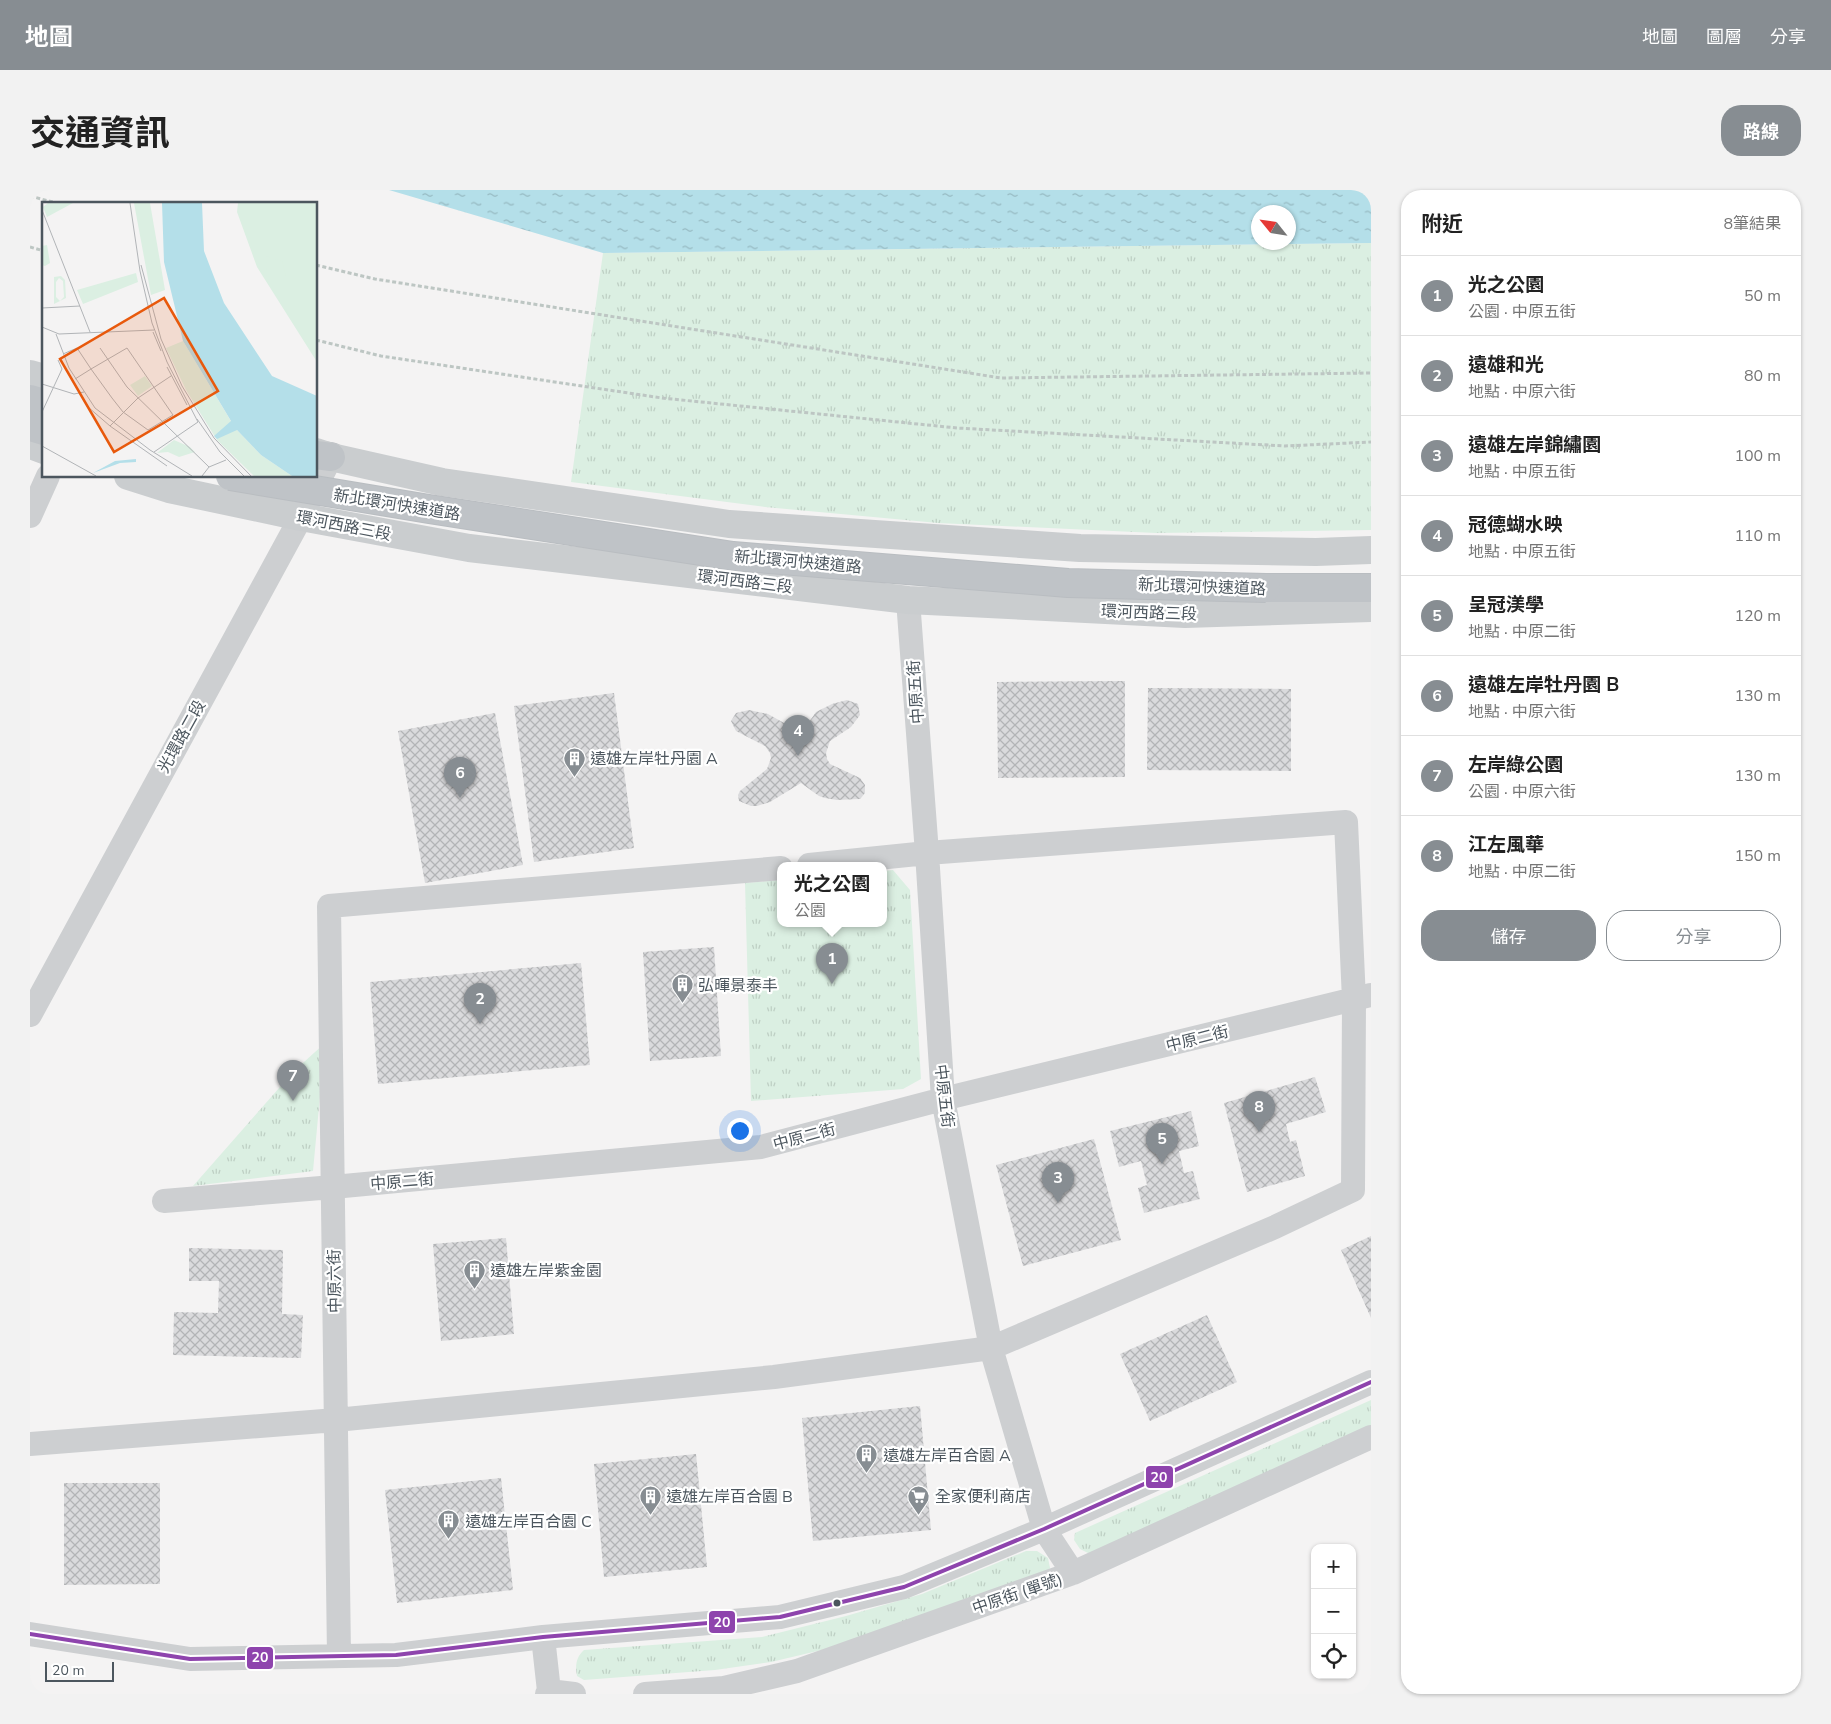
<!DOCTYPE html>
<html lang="zh-TW">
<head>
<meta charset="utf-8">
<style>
  :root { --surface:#fff; --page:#f2f2f2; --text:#222; --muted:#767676; --line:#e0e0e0; --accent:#878d92 }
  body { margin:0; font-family:"Nunito Sans","Noto Sans TC",sans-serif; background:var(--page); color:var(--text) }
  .controls { position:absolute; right:15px; bottom:15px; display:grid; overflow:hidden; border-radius:10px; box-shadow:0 1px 4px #0004 }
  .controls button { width:45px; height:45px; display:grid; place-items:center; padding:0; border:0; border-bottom:1px solid var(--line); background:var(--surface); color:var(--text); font:25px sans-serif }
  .compass { position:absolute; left:1221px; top:15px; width:45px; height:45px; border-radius:50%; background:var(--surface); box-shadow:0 1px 4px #0004; rotate:300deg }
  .scale { position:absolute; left:15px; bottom:12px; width:69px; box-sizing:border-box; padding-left:5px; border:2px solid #4c565e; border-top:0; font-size:14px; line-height:18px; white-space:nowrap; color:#4c565e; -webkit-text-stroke:4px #fff; paint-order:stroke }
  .you { position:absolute; left:709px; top:940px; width:18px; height:18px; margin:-12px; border:4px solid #fff; border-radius:50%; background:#1a73e8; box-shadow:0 0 0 8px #1a73e833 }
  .badge { display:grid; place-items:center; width:32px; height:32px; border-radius:50%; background:var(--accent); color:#fff; font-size:16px; font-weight:700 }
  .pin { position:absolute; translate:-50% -41px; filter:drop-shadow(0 1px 2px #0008) }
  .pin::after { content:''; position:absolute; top:26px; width:18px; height:15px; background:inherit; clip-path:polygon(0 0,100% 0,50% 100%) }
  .popup { position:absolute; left:747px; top:672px; width:110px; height:65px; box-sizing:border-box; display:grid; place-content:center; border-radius:10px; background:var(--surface); filter:drop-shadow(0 1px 4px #0005); font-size:16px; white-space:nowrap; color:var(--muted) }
  .popup b { font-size:19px; color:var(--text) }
  .popup::after { content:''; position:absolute; left:50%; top:100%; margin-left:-10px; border:10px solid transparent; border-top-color:var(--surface) }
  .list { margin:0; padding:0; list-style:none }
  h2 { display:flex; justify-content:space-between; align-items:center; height:65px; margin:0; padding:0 20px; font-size:21px }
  h2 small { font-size:16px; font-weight:400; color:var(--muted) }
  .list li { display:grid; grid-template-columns:32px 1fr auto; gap:15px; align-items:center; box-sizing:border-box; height:80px; padding:0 20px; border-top:1px solid var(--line) }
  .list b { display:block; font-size:19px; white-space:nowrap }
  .list p { margin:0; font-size:16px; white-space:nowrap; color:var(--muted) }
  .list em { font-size:16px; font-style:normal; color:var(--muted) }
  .actions { display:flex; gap:10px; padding:15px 20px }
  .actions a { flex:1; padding:11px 0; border:1px solid var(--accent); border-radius:20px; text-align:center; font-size:18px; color:var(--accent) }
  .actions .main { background:var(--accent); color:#fff }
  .icon { flex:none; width:28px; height:28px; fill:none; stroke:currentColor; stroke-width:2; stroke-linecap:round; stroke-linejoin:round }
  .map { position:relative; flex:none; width:1341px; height:1504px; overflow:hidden; border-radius:20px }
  header { display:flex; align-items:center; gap:30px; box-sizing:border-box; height:70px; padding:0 25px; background:var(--accent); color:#fff }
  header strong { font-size:24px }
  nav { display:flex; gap:28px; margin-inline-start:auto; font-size:18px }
  .intro { display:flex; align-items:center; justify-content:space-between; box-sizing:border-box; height:120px; padding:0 30px }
  h1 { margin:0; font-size:35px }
  .button { padding:12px 22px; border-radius:20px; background:var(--accent); color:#fff; font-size:18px; font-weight:700 }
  main { display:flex; gap:30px; padding:0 30px }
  aside { flex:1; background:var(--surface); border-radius:20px; box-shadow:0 1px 4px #0004 }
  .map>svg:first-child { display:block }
  .grass { fill:url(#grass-tufts) }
  .water { fill:url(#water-ripples); fill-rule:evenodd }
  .building { fill:url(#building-cross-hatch) }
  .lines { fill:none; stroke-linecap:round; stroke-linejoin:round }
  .highway-casing { stroke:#b9bdc1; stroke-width:30 }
  .path { stroke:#bdc6c3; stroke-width:3; stroke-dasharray:4 2.5; stroke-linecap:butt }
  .minor { stroke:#cdcfd1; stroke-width:24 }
  .major { stroke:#cacdcf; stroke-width:28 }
  .highway { stroke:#bfc3c7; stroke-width:28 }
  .highway-bridge-casing { stroke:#b9bdc1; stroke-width:30; stroke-linecap:butt }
  .highway-bridge { stroke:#bfc3c7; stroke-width:28 }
  .bus-1-casing { stroke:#fff; stroke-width:8 }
  .bus-1 { stroke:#8e44ad; stroke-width:4 }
  .bus-dot { fill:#4c565e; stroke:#fff; stroke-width:2 }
  .labels { text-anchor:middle; stroke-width:4.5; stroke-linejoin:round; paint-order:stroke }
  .street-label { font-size:16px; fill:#4c565e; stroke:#fff }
  .poi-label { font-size:16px; fill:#4c565e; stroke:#fff; text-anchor:start }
  .inset-road { fill:none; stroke:#b1b4b7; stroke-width:1 }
  .view { fill:#e8590c; fill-opacity:0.15; stroke:#e8590c; stroke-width:2.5 }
  .inset-edge { fill:none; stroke:#4c565e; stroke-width:2.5 }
  .line-badge { stroke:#fff; stroke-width:2 }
  .badge-label { font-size:14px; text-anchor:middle; font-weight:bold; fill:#fff }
</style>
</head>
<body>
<header>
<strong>地圖</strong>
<nav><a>地圖</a><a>圖層</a><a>分享</a></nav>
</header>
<div class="intro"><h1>交通資訊</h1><a class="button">路線</a></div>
<main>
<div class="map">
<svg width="1341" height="1504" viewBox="0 0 1341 1504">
  <defs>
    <pattern id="grass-tufts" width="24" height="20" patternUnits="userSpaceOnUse" patternTransform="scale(1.25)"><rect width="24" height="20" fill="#dbefe2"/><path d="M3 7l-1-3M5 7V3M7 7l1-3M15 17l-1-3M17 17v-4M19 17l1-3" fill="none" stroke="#becfc4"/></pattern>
    <pattern id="water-ripples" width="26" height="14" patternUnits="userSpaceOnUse" patternTransform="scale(1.25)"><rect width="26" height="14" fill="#b4dfe9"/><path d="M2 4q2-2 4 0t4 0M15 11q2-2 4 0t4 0" fill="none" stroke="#95b8c0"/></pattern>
    <pattern id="building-cross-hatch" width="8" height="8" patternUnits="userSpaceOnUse" patternTransform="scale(1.25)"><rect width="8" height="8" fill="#dadadc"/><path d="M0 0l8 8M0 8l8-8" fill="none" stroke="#b3b4b6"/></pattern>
  </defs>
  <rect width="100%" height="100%" fill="#f4f3f3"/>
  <path class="grass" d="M1341 53V340L1126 343 908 333 735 317 541 292 573 63Z
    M863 680 880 700 891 889 873 899 721 911 715 693 751 690V733H853V681Z
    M295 853 283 981 163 996 264 881Z
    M1341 1210V1236L1060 1364 1050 1359 1044 1350 1045 1343Z
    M996 1361H1007L1018 1368 1020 1378 1017 1384 796 1459 741 1472 685 1480 554 1490 547 1486C545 1476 546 1467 554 1460L732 1447 816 1426 892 1404Z"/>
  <path class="water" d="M359 0H1341V53L573 63ZM1228 22H1258V52H1228Z"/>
  <path class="building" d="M1095 491V587L968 588 967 492Z
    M1118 498 1261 499V581L1117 580Z
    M584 503 604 658 504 672 484 516Z
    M817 510 828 514 830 525 821 537 800 551 796 563 797 569 800 574 830 588 835 595V603L830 609 807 610 795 608 789 606 771 593 740 612 727 616H721L709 611 708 605 710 601 737 579 741 568 740 563 735 556 706 541 701 531 706 523 719 520 738 524 772 543 776 541 779 532 786 522 802 514Z
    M465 523 493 675 395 693 368 541Z
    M684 757 691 866 620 871 613 762Z
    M551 773 560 875 348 894 340 792Z
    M1285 887 1296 922 1256 934 1260 952 1266 950 1275 986 1217 1002 1194 913Z
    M1161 921 1169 956 1149 961 1154 983 1163 981 1170 1009 1114 1023 1108 998 1117 995 1111 971 1089 977 1080 941Z
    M1064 949 1091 1050 993 1076 966 975Z
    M1341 1046V1128L1311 1060Z
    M476 1048 484 1144 411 1151 403 1054Z
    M159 1058 253 1060 252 1124 273 1125 271 1168 143 1165 144 1122 188 1123 189 1091H159Z
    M1177 1125 1207 1192 1120 1231 1090 1164Z
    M890 1216 901 1340 783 1351 772 1228Z
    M666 1264 677 1377 574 1387 564 1274Z
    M471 1288 483 1400 367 1413 355 1300Z
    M34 1293H130V1394L34 1395Z"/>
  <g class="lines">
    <defs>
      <path id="highway" d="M0 209 14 213
        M0 237 14 241
        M286 265 301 267
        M1236 398H1341"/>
    </defs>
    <use href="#highway" class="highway-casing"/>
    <path class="path" d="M0 6 30 14
      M0 57 14 61
      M286 75 345 89 971 188 1341 183
      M286 150 351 166 632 208 927 238 1255 256 1341 252"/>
    <path class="minor" d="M0 326 18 286
      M878 410 897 663 913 909 961 1158 1014 1339 1043 1383
      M0 825 271 327 301 267
      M134 1011 303 997 731 957 913 909 1341 805
      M0 1254 306 1230 744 1187 961 1158 1245 1037 1323 1000 1324 810 1316 632 897 663 779 675
      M0 1444 160 1469 366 1465 513 1447 750 1427 874 1397 1014 1339 1341 1192
      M513 1447 519 1501 517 1504
      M309 1466 299 716 751 678
      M519 1501 544 1504
      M615 1504 694 1498 767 1481 1043 1383 1341 1247"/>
    <path class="major" d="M0 184 14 188
      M0 255 14 260
      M286 262 301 267 412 292 699 334 1050 358 1286 362 1341 360
      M98 286 139 299 271 327 439 358 878 410 1155 424 1341 418"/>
    <use href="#highway" class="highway"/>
    <defs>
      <path id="highway-bridge" d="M200 286 399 319 703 366 1038 393 1236 398"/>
    </defs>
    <use href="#highway-bridge" class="highway-bridge-casing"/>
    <use href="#highway-bridge" class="highway-bridge"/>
    <defs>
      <path id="bus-1" d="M0 1444 160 1469 366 1465 513 1447 750 1427 874 1397 1014 1339 1341 1192"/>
    </defs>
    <use href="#bus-1" class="bus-1-casing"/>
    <use href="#bus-1" class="bus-1"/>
  </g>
  <defs>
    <symbol id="building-pin" viewBox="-11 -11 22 30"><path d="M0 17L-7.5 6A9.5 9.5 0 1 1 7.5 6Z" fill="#878d92" stroke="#fff"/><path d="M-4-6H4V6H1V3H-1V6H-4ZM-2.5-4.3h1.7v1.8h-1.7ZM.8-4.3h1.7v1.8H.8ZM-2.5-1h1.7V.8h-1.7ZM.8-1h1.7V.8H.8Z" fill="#fff"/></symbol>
    <symbol id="supermarket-pin" viewBox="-11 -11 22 30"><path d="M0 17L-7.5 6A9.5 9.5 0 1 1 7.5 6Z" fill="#878d92" stroke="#fff"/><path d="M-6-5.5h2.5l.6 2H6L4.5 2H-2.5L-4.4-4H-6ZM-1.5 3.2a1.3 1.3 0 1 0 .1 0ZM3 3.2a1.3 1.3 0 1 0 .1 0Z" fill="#fff"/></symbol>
  </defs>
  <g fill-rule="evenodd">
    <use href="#building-pin" x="532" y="556" width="25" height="34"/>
    <use href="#building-pin" x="640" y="782" width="25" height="34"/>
    <use href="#building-pin" x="432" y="1068" width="25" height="34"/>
    <use href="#building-pin" x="824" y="1252" width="25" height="34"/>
    <use href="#building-pin" x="608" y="1294" width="25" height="34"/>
    <use href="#supermarket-pin" x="876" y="1294" width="25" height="34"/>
    <use href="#building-pin" x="406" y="1318" width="25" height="34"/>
  </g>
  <circle class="bus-dot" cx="807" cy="1413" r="4.5"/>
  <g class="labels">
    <g class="street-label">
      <text transform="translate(367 314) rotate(9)" y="6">新北環河快速道路</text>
      <text transform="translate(314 335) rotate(11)" y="6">環河西路三段</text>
      <text transform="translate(768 371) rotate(5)" y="6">新北環河快速道路</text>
      <text transform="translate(715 391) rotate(7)" y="6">環河西路三段</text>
      <text transform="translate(1172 396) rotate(2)" y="6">新北環河快速道路</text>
      <text transform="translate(1119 422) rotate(2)" y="6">環河西路三段</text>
      <text transform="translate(885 502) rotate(-94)" y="6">中原五街</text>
      <text transform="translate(151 546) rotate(-61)" y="6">光環路二段</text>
      <text transform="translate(1167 848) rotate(-14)" y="6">中原二街</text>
      <text transform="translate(915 906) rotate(83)" y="6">中原五街</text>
      <text transform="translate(774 946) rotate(-15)" y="6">中原二街</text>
      <text transform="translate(372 991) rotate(-5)" y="6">中原二街</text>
      <text transform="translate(304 1091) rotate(-91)" y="6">中原六街</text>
      <text transform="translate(987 1403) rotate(-19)" y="6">中原街 (單號)</text>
    </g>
    <g class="poi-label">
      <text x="560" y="574">遠雄左岸牡丹園 A</text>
      <text x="668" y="801">弘暉景泰丰</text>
      <text x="460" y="1086">遠雄左岸紫金園</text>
      <text x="853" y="1271">遠雄左岸百合園 A</text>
      <text x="636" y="1312">遠雄左岸百合園 B</text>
      <text x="905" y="1312">全家便利商店</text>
      <text x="435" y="1337">遠雄左岸百合園 C</text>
    </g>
  </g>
  <g transform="translate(12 12)">
    <rect width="275" height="275" fill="#f4f3f3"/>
    <path d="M6 1H31L5 15 1 5ZM92 1H108L123 88 109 93ZM196 1H275V160L215 65 195 10ZM5 43 8 61 3 64 0 63V44ZM94 71 96 80 41 102 35 88ZM141 139 193 226 219 253 250 274H212L175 238 144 188 124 146ZM103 174 110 184 96 194 88 183ZM132 238 148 245 153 250 137 255 126 250 115 251Z" fill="#dbefe2"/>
    <path d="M135 240 148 247V248L135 251 126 246Z" fill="#dbefe2"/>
    <path d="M224 54 240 59 244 74H225ZM19 74 23 78 24 96 12 102V75ZM17 76 21 79 22 95 18 99 14 95V80Z" fill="#dbefe2" fill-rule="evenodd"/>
    <path d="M120 1H160L162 49 182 101 230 174 275 194V274H250L219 253 195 228 175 237 172 234 189 219 141 139 122 60ZM94 257V260L78 261 51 271 73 259Z" fill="#b4dfe9"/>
    <path class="inset-road" d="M88 1 98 69 110 121 125 160 156 220M0 8 48 130M99 63 119 137 140 184 172 236 209 274M0 106 38 104M0 125 17 132 112 128M111 130 119 149M14 132 27 166 53 206 108 248 150 274M58 146 85 185 167 265M21 152 35 146 49 167 70 196 81 210 106 228 131 213 85 146 49 167 33 177M125 165 145 203M0 182 32 192 42 190M39 193 46 205 68 224 125 264M0 210 20 167 16 158M155 217 178 250 202 274M68 224 96 196 129 174M0 244 54 274M112 250 156 220M160 274 167 265 184 258"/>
    <path class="view" d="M122 96 176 189 72 250 18 157Z"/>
    <rect width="275" height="275" class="inset-edge"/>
  </g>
  <g class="line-badge">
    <rect x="1115" y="1275" width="29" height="24" rx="5" fill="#8e44ad"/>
    <rect x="678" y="1420" width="28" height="24" rx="5" fill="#8e44ad"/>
    <rect x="216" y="1456" width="28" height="24" rx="5" fill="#8e44ad"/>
  </g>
  <g class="badge-label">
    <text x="1129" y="1292">20</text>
    <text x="692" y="1437">20</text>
    <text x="230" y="1472">20</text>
  </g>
</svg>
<div class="controls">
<button>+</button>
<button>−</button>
<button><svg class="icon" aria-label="locate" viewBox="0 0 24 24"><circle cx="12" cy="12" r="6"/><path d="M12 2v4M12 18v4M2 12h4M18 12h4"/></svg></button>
</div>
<svg class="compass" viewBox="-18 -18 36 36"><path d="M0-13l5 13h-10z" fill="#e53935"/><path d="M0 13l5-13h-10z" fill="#767676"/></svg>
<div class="scale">20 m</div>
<div class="you"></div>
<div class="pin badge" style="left:802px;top:794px">1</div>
<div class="popup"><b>光之公園</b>公園</div>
<div class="pin badge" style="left:450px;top:834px">2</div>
<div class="pin badge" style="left:1028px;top:1013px">3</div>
<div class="pin badge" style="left:768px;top:566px">4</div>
<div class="pin badge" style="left:1132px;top:974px">5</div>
<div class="pin badge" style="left:430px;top:608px">6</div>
<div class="pin badge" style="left:263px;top:911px">7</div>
<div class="pin badge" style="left:1229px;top:942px">8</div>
</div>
<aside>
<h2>附近<small>8筆結果</small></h2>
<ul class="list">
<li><span class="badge">1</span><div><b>光之公園</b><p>公園 · 中原五街</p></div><em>50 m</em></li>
<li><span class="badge">2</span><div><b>遠雄和光</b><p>地點 · 中原六街</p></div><em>80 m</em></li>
<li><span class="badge">3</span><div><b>遠雄左岸錦繡園</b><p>地點 · 中原五街</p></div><em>100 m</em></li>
<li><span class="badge">4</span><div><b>冠德蝴水映</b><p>地點 · 中原五街</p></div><em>110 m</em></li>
<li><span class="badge">5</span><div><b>呈冠渼學</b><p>地點 · 中原二街</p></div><em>120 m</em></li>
<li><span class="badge">6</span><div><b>遠雄左岸牡丹園 B</b><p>地點 · 中原六街</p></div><em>130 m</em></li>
<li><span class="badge">7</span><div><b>左岸綠公園</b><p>公園 · 中原六街</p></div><em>130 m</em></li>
<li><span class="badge">8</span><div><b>江左風華</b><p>地點 · 中原二街</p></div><em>150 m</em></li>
</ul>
<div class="actions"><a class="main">儲存</a><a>分享</a></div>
</aside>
</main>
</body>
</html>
